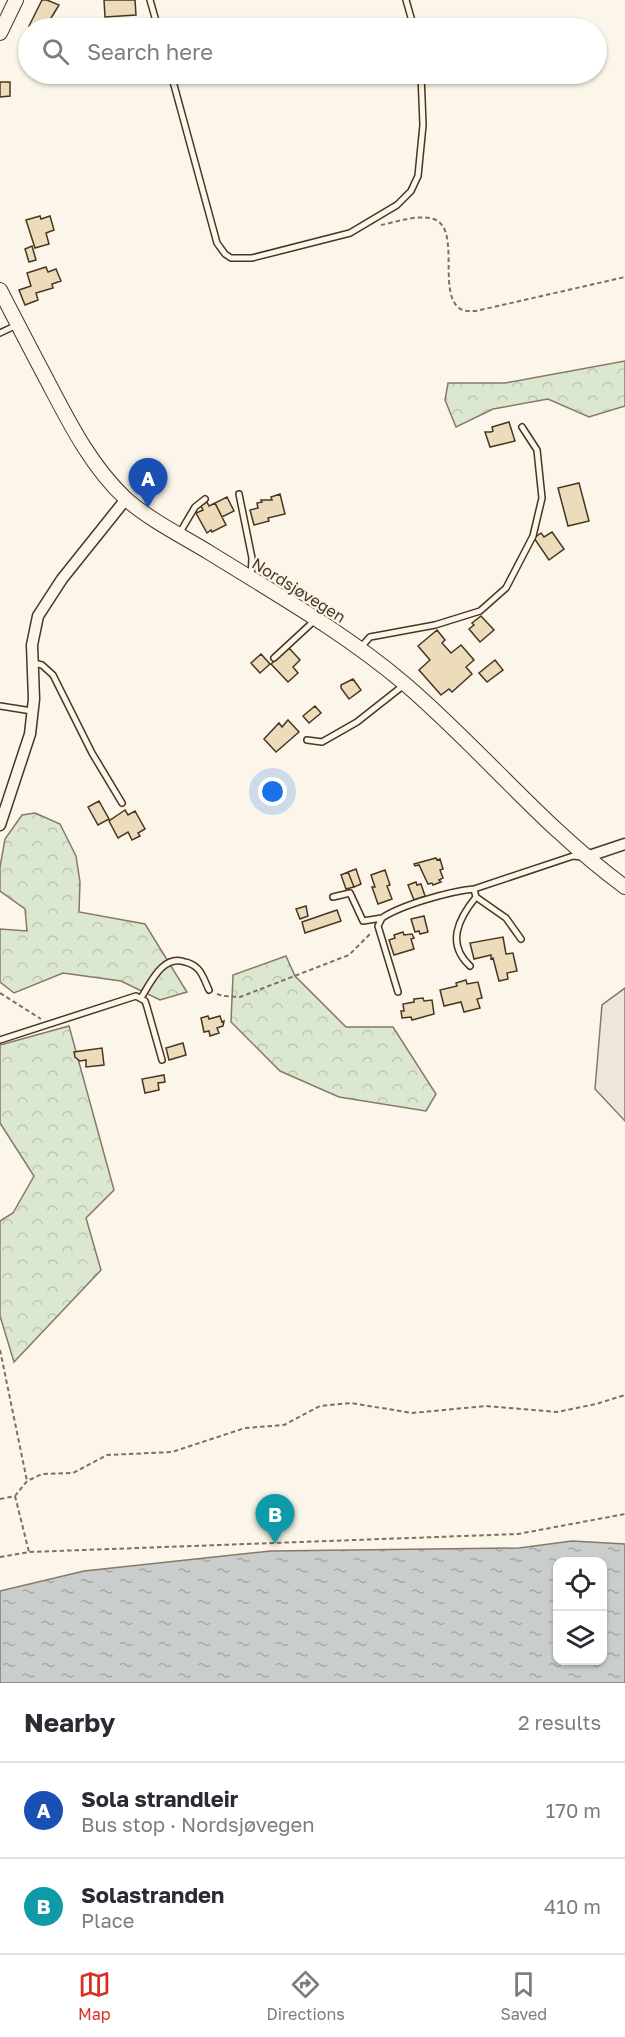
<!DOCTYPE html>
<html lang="en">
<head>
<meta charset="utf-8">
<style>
  :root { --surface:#fff; --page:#f2f2f3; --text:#2b2b33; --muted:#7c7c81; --line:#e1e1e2; --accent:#d93025 }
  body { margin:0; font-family:"Golos Text",sans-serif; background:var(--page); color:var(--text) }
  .controls { position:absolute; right:18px; bottom:18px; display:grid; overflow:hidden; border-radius:12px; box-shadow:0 2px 4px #0004 }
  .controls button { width:54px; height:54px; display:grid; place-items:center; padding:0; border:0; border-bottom:2px solid var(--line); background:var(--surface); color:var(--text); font:30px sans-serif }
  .you { position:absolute; left:273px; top:792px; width:21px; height:21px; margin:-15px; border:4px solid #fff; border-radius:50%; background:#1a73e8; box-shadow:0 0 0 9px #1a73e833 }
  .badge { display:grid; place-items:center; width:39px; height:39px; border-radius:50%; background:var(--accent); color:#fff; font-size:20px; font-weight:700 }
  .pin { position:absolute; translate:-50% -50px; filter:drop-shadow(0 2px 3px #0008) }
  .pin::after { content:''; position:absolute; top:32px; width:21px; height:18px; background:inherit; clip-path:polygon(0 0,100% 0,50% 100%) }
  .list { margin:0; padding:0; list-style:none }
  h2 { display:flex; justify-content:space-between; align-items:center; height:78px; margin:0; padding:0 24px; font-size:26px }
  h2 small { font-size:20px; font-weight:400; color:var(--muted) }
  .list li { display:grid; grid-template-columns:39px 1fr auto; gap:18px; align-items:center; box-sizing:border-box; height:96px; padding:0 24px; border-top:2px solid var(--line) }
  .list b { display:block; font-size:22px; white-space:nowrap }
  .list p { margin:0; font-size:20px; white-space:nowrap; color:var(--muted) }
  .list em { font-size:20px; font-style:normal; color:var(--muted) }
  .icon { flex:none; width:33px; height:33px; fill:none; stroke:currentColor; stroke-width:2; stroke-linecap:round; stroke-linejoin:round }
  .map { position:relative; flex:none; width:625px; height:1683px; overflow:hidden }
  .search { position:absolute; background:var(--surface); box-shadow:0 2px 4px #0004; left:18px; right:18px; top:18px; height:66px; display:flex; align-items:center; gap:15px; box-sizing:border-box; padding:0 21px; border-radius:33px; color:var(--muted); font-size:22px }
  .sheet { height:270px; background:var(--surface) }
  nav { display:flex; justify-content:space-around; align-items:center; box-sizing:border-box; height:84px; border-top:2px solid var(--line); background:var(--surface); font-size:16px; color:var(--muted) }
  nav a { display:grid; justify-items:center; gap:3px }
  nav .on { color:var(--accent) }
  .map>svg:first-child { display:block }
  .forest { fill:url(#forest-crowns); stroke:#887966; stroke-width:1.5 }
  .parking { fill:#ede7d9; stroke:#887966; stroke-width:1.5 }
  .water { fill:url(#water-ripples); stroke:#887966; stroke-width:1.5; fill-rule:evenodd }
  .building { fill:#ecdcbc; stroke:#4a3520; stroke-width:1.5 }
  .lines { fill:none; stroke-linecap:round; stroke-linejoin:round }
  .service-casing { stroke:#4a3520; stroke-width:8 }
  .minor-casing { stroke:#4a3520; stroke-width:13 }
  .tertiary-casing { stroke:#4a3520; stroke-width:16 }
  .path { stroke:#7f6f5c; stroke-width:2; stroke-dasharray:4.5 3; stroke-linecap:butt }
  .service { stroke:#fbf6e9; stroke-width:5 }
  .minor { stroke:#fbf6e9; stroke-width:10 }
  .tertiary { stroke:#fbf6e9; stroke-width:14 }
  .labels { text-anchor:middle; stroke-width:4.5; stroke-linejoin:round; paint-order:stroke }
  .street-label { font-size:16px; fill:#4a3520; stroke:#fbf6e9 }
</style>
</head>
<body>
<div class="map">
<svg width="625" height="1683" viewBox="0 0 625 1683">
  <defs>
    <pattern id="forest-crowns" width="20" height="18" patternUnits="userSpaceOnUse" patternTransform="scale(1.5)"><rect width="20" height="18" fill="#dce7d0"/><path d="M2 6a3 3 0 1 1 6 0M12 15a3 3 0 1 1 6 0" fill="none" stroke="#bec7b2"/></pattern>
    <pattern id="water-ripples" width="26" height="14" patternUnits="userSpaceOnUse" patternTransform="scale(1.5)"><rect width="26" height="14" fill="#c9cecd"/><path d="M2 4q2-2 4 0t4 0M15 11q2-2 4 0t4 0" fill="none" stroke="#a5a8a6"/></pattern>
  </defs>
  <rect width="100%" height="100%" fill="#fbf6e9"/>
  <path class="forest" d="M625 361V406L589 417 548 399 493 409 456 427 445 400 448 383H505Z
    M35 813 60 824 76 856 80 882 79 912 145 924 187 992 160 1000 121 981 63 973 14 993 0 982V929L27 931 25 909 0 891V867L5 839 22 815Z
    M286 956 295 976 346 1027H393L436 1094 426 1111 339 1097 280 1071 231 1022 233 975Z
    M69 1026 114 1190 86 1218 101 1270 14 1362 0 1316V1221L13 1213 34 1176 0 1123V1045Z"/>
  <path class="parking" d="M625 988V1121L595 1089 602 1005Z"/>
  <path class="water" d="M572 1541 625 1544V1683H0V1591L84 1571 271 1551 519 1548ZM558 1562H602V1660H558Z"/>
  <path class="building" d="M42 0H47L59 5 45 28H34L29 26Z
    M104 0H135L136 15 105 17Z
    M0 82H10V96L0 97Z
    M40 216 41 219 50 216 54 230 46 233 49 244 35 248 26 220Z
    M32 246 36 260 29 262 25 249Z
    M46 267 48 272 56 269 61 281 52 284 53 288 36 293 38 300 25 305 19 290 31 286 27 273Z
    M509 422 515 441 490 447 485 432H491L493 431 492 427Z
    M579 483 589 521 568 526 558 488Z
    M280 494 285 514 268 518 269 521 254 525 250 510 258 508 257 503 262 502 261 500H272L271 497Z
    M227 497 234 511 222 517 215 503Z
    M207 502 209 506 215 503 226 525 212 532 211 530 207 533 196 513 203 510 201 506Z
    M552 532 564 549 549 560 534 538 541 533 544 537Z
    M481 616 494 630 480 642 469 629 474 625 472 623Z
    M437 630 445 640 442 643 451 653 461 645 474 660 466 667 472 674 452 692 449 689 441 695 419 670 430 660 418 646Z
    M289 648 300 660 293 667 298 673 288 682 271 664Z
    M261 654 270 664 260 673 251 663Z
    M495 660 503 670 487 682 479 673Z
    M353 679 361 690 349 699 341 688V685Z
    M315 706 321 713 309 723 303 716Z
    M288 720 299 732 276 752 264 739 279 723 282 727Z
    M99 801 109 819 98 825 88 807Z
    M125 810 128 815 135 811 145 829 138 833 140 836 132 840 128 832 118 838 109 821Z
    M436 858 437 860 440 859 443 869 440 870 443 878 439 880 441 882 433 885 432 883 428 884 419 865 415 866 414 864Z
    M356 869 361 884 354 887 348 872Z
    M385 870 390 885 387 886 392 899 378 904 372 887H375L371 875Z
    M348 872 354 887 346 889 341 875Z
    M416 882 417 885 421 884 425 896 414 900 408 885Z
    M306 906 308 916 300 919 296 909Z
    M337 910 341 921 305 933 302 922Z
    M424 916 428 932 420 934 419 931 415 932 411 919Z
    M403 932 404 935 412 934 414 938 411 939 414 949 394 955 389 940 395 938 394 935Z
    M503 937 506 954 513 953 517 971 507 973 508 979 499 981 493 958 491 959V955L474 959 470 943Z
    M466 980 467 984 478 982 482 998 477 999 480 1008 464 1012 461 1002 444 1006 440 990 457 986 456 983Z
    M423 998 424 1001 432 1000 434 1014 412 1020 411 1017 402 1018 401 1011H404L403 1004 414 1002V999Z
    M208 1016 209 1019 220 1016 222 1022 224 1021 223 1026 217 1028 219 1033 210 1036 209 1031 204 1032 201 1018Z
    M183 1043 186 1055 169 1060 166 1048Z
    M102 1048 104 1065 86 1067V1060L80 1061 75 1057 74 1052Z
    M164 1075 165 1082 158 1083 159 1090 145 1093 142 1079Z"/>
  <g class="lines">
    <defs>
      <path id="service" d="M150 0 158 28
        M406 0 414 28
        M171 74 217 243 225 254 231 258H252L350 233 397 205 411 191 418 176 423 125 421 74
        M0 333 17 325
        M239 494 252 558 251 577
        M179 534 195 507 205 499
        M361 647 370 637 435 625 480 611 506 588 533 536 542 498 537 450 522 427
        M274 658 314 621
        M33 663 42 665 53 675 92 753 122 803
        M0 706 32 711
        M307 740 322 742 357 722 404 685
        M474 889 476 897 506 918 521 939
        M333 897 350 893 363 921 382 918
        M470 966C446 944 458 919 476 897
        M398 992 378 926 382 918C401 905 451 891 474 889L573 856 582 857
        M141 998C151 982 163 954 185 962 190 963 194 965 198 969 203 974 206 984 209 990
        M0 1040 136 996 145 1001 147 1007 162 1060"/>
      <path id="minor" d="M0 825 30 734 34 699 32 645 38 616 62 579 126 499
        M586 857 625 844"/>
      <path id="tertiary" d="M0 33 16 0
        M0 290C16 321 32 352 48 382 70 424 91 466 126 499 150 520 182 536 210 553 276 594 345 633 405 684 481 749 544 828 625 887"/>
    </defs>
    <use href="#service" class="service-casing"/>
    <use href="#minor" class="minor-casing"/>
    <use href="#tertiary" class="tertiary-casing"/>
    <path class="path" d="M381 225C397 222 420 213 436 220 460 232 438 292 459 308 464 312 470 311 476 311L625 277
      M0 993 41 1019
      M217 994 223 996 240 997 349 955 371 933
      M0 1350 27 1481
      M15 1496 29 1552
      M0 1499 15 1496 27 1481 42 1474 73 1473 107 1455 172 1452 245 1428 284 1425 320 1406 351 1403 412 1413 486 1406 557 1412 596 1404 625 1395
      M0 1557 29 1552 518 1534 625 1514"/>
    <use href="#service" class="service"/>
    <use href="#minor" class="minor"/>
    <use href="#tertiary" class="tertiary"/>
  </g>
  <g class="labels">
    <g class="street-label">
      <text transform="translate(299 590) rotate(32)" y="6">Nordsjøvegen</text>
    </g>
  </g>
</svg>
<div class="controls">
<button><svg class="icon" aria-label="locate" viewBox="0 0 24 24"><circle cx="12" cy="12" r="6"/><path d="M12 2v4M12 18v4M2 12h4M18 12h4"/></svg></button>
<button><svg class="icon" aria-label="layers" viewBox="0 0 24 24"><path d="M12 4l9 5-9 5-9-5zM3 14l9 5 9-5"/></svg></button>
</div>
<div class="you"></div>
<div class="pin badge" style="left:148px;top:508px;background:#1a4fb4">A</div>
<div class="pin badge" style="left:275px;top:1544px;background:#0f9aa8">B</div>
<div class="search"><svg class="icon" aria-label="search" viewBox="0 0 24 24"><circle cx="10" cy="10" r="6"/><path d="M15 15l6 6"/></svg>Search here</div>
</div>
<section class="sheet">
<h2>Nearby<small>2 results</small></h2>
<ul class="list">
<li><span class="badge" style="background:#1a4fb4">A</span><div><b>Sola strandleir</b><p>Bus stop · Nordsjøvegen</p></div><em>170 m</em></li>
<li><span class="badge" style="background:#0f9aa8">B</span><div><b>Solastranden</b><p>Place</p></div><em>410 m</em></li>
</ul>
</section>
<nav>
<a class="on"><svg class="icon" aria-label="map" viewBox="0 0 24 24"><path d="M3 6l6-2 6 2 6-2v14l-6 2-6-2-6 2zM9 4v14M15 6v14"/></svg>Map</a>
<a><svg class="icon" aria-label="directions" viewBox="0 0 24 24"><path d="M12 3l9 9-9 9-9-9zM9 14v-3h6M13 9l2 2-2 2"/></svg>Directions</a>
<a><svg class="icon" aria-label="saved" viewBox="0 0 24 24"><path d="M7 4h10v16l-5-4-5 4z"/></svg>Saved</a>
</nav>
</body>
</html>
